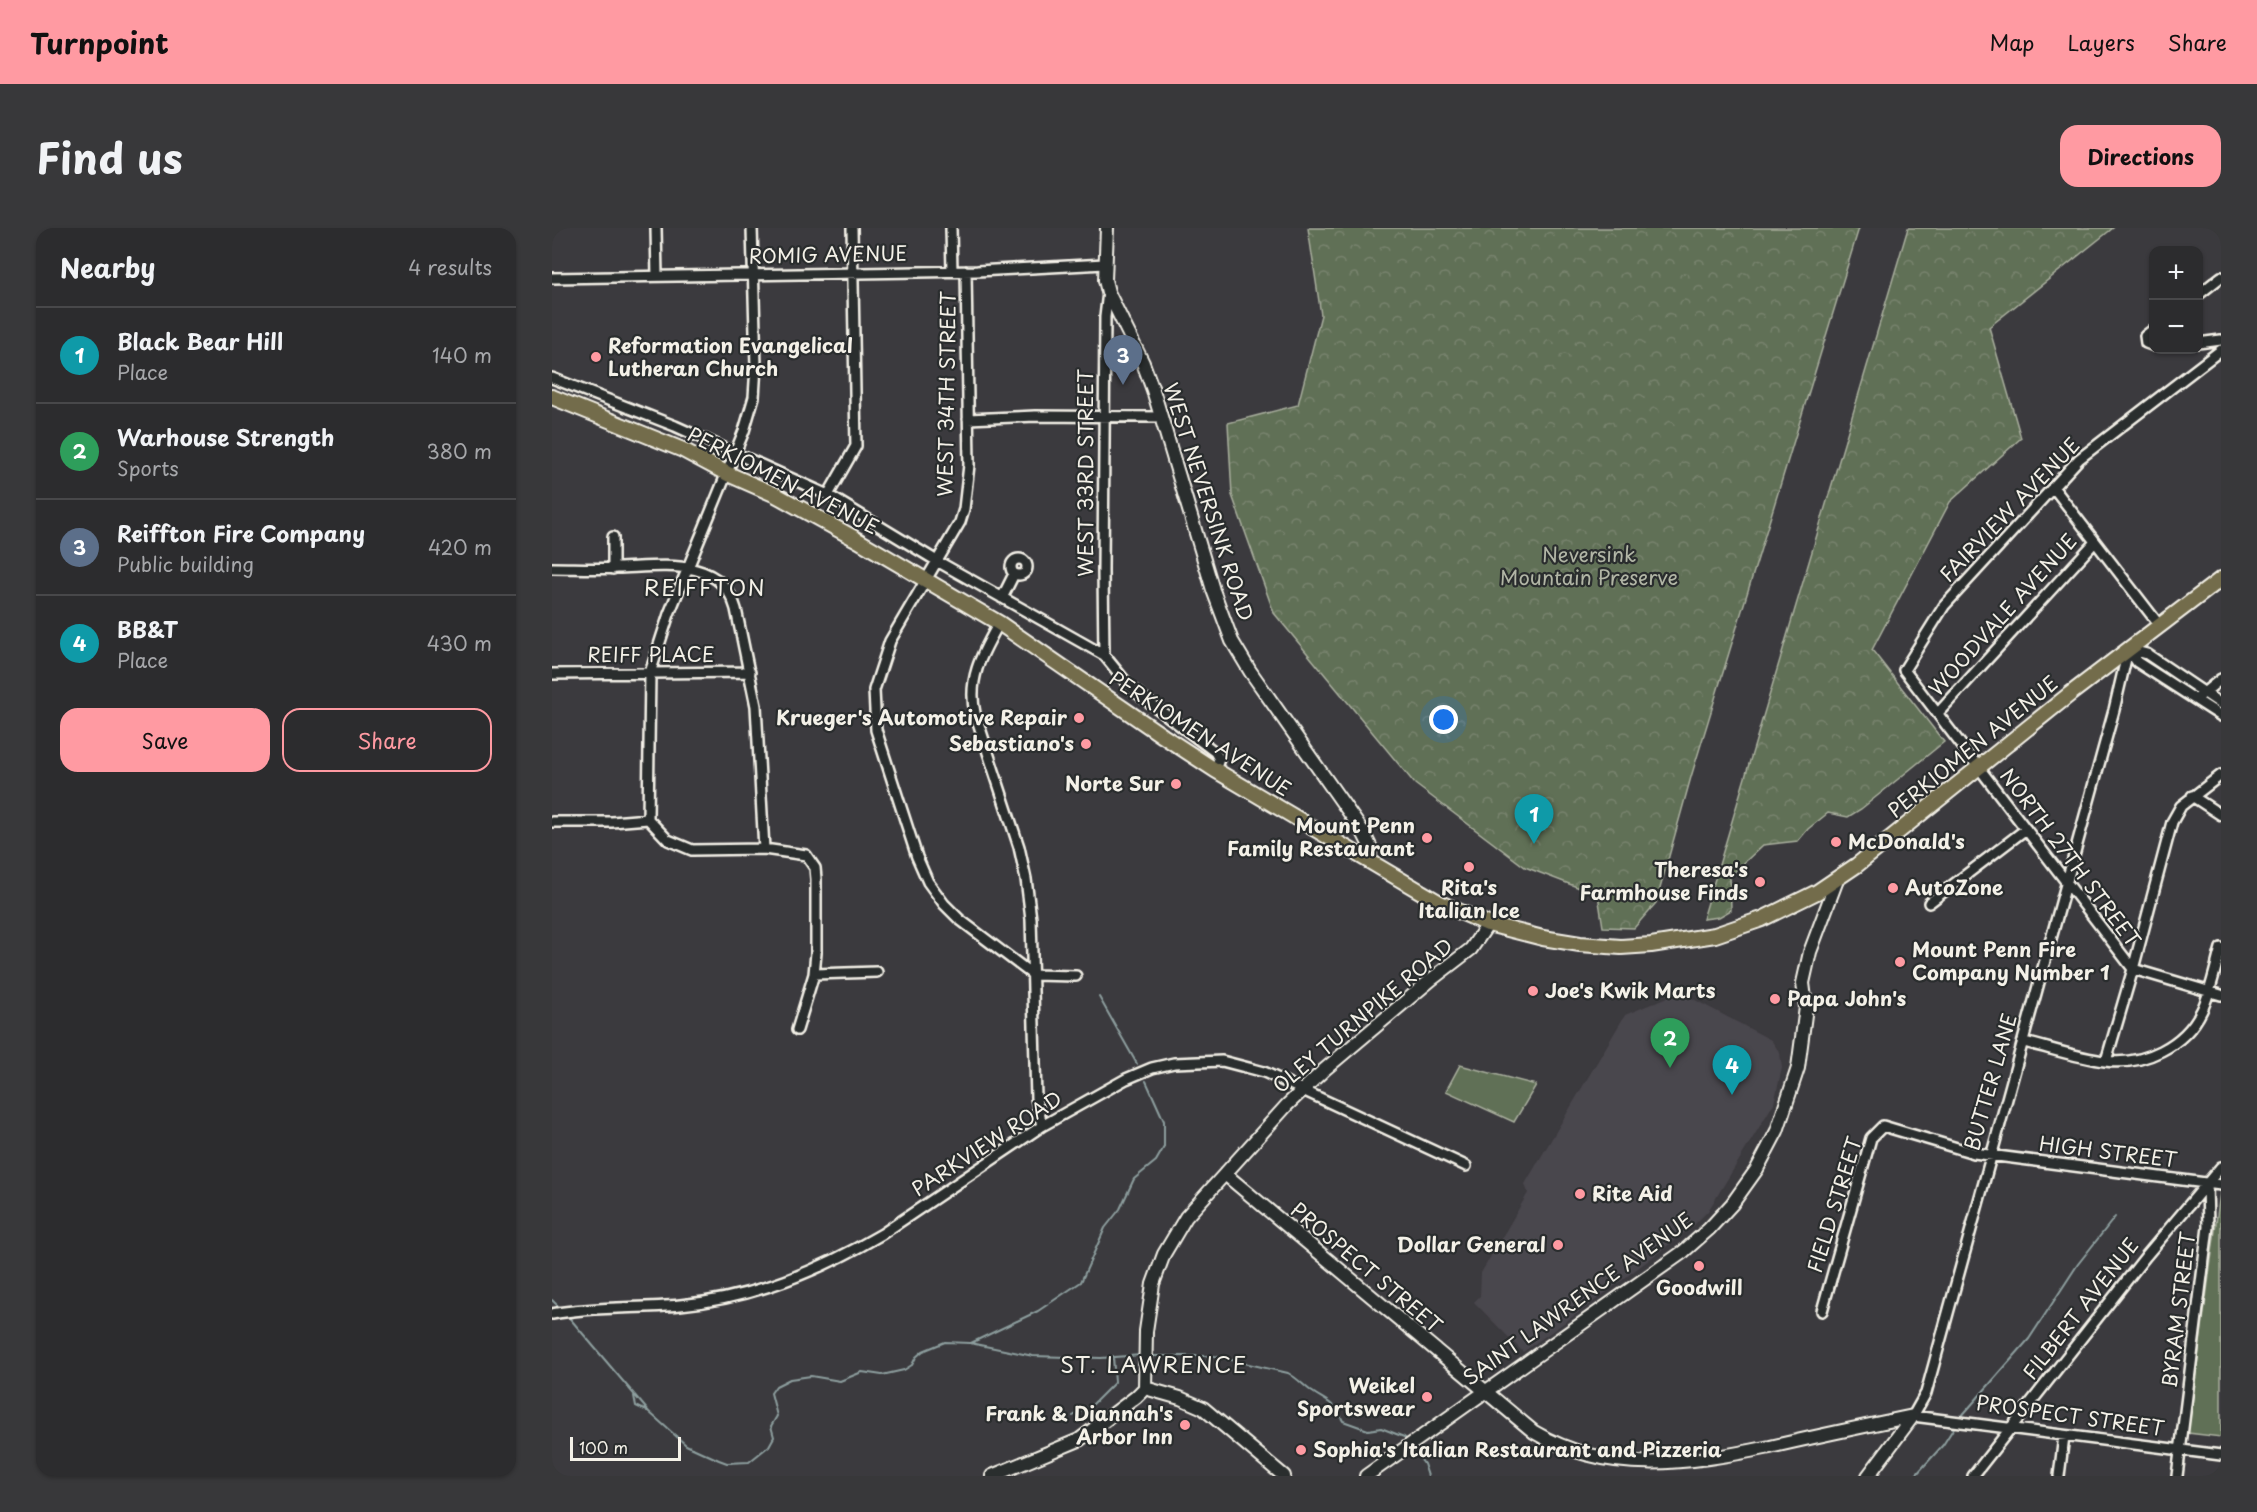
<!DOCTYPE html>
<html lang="en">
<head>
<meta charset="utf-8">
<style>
  :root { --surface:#2c2c2e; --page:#38383a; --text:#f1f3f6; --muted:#a6a7aa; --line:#48484a; --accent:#ff9aa2 }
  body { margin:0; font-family:"Playpen Sans",sans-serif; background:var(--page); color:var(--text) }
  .controls { position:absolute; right:18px; top:18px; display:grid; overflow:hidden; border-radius:12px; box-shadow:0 2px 4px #0004 }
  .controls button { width:54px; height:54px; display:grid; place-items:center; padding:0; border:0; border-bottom:2px solid var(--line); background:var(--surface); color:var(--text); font:30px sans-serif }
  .scale { position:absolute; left:18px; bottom:15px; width:111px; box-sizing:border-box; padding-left:6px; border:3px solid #f4f1e8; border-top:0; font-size:16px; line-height:21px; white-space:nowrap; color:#f4f1e8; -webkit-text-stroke:4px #2a2d2e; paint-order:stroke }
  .you { position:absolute; left:892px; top:492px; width:21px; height:21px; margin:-15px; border:4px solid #fff; border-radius:50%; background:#1a73e8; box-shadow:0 0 0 9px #1a73e833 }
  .badge { display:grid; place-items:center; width:39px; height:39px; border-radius:50%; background:var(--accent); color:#fff; font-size:20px; font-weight:700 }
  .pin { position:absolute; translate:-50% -50px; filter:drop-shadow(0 2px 3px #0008) }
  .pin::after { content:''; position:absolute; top:32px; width:21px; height:18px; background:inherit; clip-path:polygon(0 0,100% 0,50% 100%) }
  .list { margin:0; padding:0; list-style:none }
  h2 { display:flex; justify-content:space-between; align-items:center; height:78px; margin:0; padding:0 24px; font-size:26px }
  h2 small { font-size:20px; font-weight:400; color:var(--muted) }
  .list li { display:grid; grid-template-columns:39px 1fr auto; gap:18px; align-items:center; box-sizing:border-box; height:96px; padding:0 24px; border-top:2px solid var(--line) }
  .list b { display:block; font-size:22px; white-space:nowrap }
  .list p { margin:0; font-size:20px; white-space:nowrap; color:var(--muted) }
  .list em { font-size:20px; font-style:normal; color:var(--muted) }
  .actions { display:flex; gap:12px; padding:18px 24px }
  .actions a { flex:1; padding:14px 0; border:2px solid var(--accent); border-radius:18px; text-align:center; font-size:21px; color:var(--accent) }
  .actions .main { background:var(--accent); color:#111 }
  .map { position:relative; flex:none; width:1669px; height:1248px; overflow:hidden; border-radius:18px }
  header { display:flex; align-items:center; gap:36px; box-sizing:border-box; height:84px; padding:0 30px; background:var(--accent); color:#111 }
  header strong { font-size:28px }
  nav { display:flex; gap:33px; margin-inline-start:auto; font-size:21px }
  .intro { display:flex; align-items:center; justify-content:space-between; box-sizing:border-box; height:144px; padding:0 36px }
  h1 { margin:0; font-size:42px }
  .button { padding:15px 27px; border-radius:18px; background:var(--accent); color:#111; font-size:21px; font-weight:700 }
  main { display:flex; gap:36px; padding:0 36px }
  aside { flex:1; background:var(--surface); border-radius:18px; box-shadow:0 2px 4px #0004 }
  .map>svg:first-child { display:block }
  .built { fill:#4a464d }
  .green { fill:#616f56; stroke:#aab09f; stroke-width:1.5 }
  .forest { fill:url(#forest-crowns); stroke:#aab09f; stroke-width:1.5 }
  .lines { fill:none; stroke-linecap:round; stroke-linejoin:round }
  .stream { stroke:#8d9e9e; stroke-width:2 }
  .street-casing { stroke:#f4f1e8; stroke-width:14 }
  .secondary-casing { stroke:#f4f1e8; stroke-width:16 }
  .primary-casing { stroke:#f4f1e8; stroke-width:18 }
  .street { stroke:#2a2d2e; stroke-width:9 }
  .secondary { stroke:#2a2d2e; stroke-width:12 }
  .primary { stroke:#736c4b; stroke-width:14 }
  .poi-dot { fill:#ff9aa2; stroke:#2a2d2e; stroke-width:2 }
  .labels { text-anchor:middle; stroke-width:4.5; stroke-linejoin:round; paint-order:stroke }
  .street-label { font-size:20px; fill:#f4f1e8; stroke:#2a2d2e }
  .poi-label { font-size:20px; font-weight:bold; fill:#f4f1e8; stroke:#2a2d2e; text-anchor:start }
  .park-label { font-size:20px; fill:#b2b6a6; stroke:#2a2d2e }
  .quarter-label { font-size:22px; letter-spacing:1.5px; fill:#f4f1e8; stroke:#2a2d2e }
</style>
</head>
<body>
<header>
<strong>Turnpoint</strong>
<nav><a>Map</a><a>Layers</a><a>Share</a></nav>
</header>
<div class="intro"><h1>Find us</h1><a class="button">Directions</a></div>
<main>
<aside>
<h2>Nearby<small>4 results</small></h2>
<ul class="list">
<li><span class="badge" style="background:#0f9aa8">1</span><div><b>Black Bear Hill</b><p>Place</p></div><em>140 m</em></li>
<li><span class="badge" style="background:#2e9e5b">2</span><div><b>Warhouse Strength</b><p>Sports</p></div><em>380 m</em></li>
<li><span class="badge" style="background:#5c6f8a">3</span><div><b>Reiffton Fire Company</b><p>Public building</p></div><em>420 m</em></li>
<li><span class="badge" style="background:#0f9aa8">4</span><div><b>BB&amp;T</b><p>Place</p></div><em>430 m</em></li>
</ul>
<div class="actions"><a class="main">Save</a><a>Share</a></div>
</aside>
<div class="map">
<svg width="1669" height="1248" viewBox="0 0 1669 1248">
  <defs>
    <pattern id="forest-crowns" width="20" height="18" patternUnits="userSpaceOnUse" patternTransform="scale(1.5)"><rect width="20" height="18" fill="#616f56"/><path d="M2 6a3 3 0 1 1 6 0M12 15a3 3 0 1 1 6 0" fill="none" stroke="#78846e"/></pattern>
  </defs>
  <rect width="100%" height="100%" fill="#3b3a3e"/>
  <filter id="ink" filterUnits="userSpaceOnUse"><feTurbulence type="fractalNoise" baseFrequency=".0167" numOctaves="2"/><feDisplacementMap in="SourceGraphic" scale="12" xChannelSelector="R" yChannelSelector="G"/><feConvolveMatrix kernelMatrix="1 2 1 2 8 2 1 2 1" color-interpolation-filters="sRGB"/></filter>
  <g filter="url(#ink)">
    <path class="built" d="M1128 764 1219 812 1228 825 1230 840 1222 875 1156 983 1140 999 1040 1075 971 1124 922 1074 928 1068 929 1045 976 965 973 956 1073 787Z"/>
    <path class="green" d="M908 837 984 857 962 894 894 863Z
      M1668 965H1669V1209L1636 1205Z"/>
    <path class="forest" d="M756 0H1307L1139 549 1104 675 1082 700 1051 699 1046 667 973 639 863 556 722 385 680 267 676 195 746 177 769 87Z
      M1356 0H1561L1437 99 1469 210 1398 274 1320 422 1392 514 1309 581 1296 589 1276 585 1256 601 1246 613 1211 617 1178 648 1179 682 1167 689 1151 691Z"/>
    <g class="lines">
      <path class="stream" d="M547 769 585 836
        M0 1072 9 1081
        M15 1087 97 1184 134 1217 167 1232 175 1235 197 1234 217 1218 222 1209 219 1198 225 1188 219 1165 224 1158 238 1151 259 1148 288 1153 310 1144 330 1147 352 1142 360 1137 364 1129 371 1123 393 1114 418 1115 481 1128 549 1130 590 1127
        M419 1115 486 1083 529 1054 553 1000 568 981 582 951 604 933 612 919V893L594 853
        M598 1128H662L736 1145C745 1150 751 1157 759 1163 776 1175 781 1173 791 1193L816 1202 829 1200 852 1209 857 1214
        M82 1168 84 1178 95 1183
        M521 1188 541 1176 563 1154 561 1128
        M1408 1190 1477 1111 1526 1036 1563 989
        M861 1221 872 1236 876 1248
        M1363 1248 1391 1217 1403 1198"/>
      <defs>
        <path id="street" d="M104 0 105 48
          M399 0 400 43
          M414 43 417 237 412 281 408 294 338 413 322 462 324 502 365 629 376 654 392 676 407 691 481 747 524 748
          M0 50 425 43 553 36
          M1646 67 1669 49
          M1602 101 1593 108 1594 115 1602 118
          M1646 115 1669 112
          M1669 122 1527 231 1392 378 1352 442 1581 741 1669 767
          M0 150 123 198 276 267 385 333 552 427 578 459 589 468 663 524 667 531 663 542
          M416 191 483 188 609 189
          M1501 259 1608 398
          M276 267 304 218 300 0
          M61 309V341
          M459 339a8 8 0 1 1 16 0a8 8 0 1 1-16 0Z
          M0 340C22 340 43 341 65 340 107 339 169 327 184 381L204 478 212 621
          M450 370 462 346
          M447 395C431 424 415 450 423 485L467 619 474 651 479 691 484 870 490 898
          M1576 421 1585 434 1669 488
          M1576 421 1595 426 1669 476
          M1576 422 1562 482 1374 1165 1361 1188 1669 1227
          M552 427 551 343 553 89 556 64
          M0 446 198 444
          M1648 468 1669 451
          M1386 485 1543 314
          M1640 568 1669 587
          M96 591 98 445 117 386 192 203 202 169 204 138 200 0
          M0 594H60L96 591 116 612 140 622 212 621 254 627 263 640 264 651V725L262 746 245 802
          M1377 675 1474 601
          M262 746 325 744
          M1472 814C1498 820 1526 830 1553 833 1591 838 1633 818 1650 782 1659 763 1663 741 1669 720
          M1554 833 1581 741 1620 594 1629 578 1669 547
          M1270 1083 1319 910 1331 898 1422 925 1669 957
          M0 1086C43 1078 85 1081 128 1077 202 1070 267 1043 330 1006L490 898 574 851 600 840 622 835 670 833 712 844 914 938
          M1421 1248 1594 1028 1669 939
          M1507 1248 1512 1208
          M1625 1248 1656 999 1655 955"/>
        <path id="secondary" d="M555 0 553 52 556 64 591 135 601 162 661 362 680 413 698 443 811 604 818 618V633
          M673 946 982 1204C1056 1248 1135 1236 1218 1219 1265 1208 1313 1198 1361 1188
          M593 1160 628 1170 651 1180 732 1248
          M440 1248 527 1212 584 1169 593 1160 594 1103 601 1056 612 1026 634 989 735 877 772 842 880 751 919 721 936 696
          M814 1248 1131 1024 1157 1001 1180 976 1205 941 1225 903 1246 840 1254 779 1251 755 1258 724 1285 652
          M1316 1248 1361 1188"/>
        <path id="primary" d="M0 169 131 222 176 246 224 267 302 310 447 395 611 508 663 542 888 675 936 696 991 710 1028 716 1069 719 1099 717 1163 707 1210 691 1265 664 1305 637 1518 466 1669 351"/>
      </defs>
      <use href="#street" class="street-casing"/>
      <use href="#secondary" class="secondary-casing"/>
      <use href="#primary" class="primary-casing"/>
      <use href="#street" class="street"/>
      <use href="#secondary" class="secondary"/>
      <use href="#primary" class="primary"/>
    </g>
  </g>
  <g class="poi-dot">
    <circle cx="44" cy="129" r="6"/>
    <circle cx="527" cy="490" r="6"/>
    <circle cx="534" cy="516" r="6"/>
    <circle cx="624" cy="556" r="6"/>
    <circle cx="875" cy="610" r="6"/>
    <circle cx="1284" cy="614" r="6"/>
    <circle cx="917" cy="639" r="6"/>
    <circle cx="1208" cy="654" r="6"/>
    <circle cx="1341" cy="660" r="6"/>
    <circle cx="1348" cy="734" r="6"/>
    <circle cx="981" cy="763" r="6"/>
    <circle cx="1223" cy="771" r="6"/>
    <circle cx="1028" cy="966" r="6"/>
    <circle cx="1006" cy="1017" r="6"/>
    <circle cx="1147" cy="1038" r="6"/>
    <circle cx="875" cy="1169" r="6"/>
    <circle cx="633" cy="1197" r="6"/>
    <circle cx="749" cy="1222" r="6"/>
  </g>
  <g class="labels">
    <g class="street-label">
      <text transform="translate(276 27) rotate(-1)" y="7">ROMIG AVENUE</text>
      <text transform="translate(395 166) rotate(-89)" y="7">WEST 34TH STREET</text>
      <text transform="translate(534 245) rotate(-90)" y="7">WEST 33RD STREET</text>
      <text transform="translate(231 253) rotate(27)" y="7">PERKIOMEN AVENUE</text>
      <text transform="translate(656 274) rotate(72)" y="7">WEST NEVERSINK ROAD</text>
      <text transform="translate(1458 282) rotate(-46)" y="7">FAIRVIEW AVENUE</text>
      <text transform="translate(1451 387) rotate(-48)" y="7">WOODVALE AVENUE</text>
      <text x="99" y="434">REIFF PLACE</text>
      <text transform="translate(648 506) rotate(33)" y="7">PERKIOMEN AVENUE</text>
      <text transform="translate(1421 519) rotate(-39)" y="7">PERKIOMEN AVENUE</text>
      <text transform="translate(1518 630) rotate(53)" y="7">NORTH 27TH STREET</text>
      <text transform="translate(811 788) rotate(-40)" y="7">OLEY TURNPIKE ROAD</text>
      <text transform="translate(1439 854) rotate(-74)" y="7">BUTTER LANE</text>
      <text transform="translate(435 916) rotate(-33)" y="7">PARKVIEW ROAD</text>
      <text transform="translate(1556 924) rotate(7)" y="7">HIGH STREET</text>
      <text transform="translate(1283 977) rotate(-73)" y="7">FIELD STREET</text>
      <text transform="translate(814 1040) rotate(40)" y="7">PROSPECT STREET</text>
      <text transform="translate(1026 1071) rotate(-36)" y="7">SAINT LAWRENCE AVENUE</text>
      <text transform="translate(1529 1081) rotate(-52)" y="7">FILBERT AVENUE</text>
      <text transform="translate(1627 1082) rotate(-83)" y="7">BYRAM STREET</text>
      <text transform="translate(1518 1188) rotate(8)" y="7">PROSPECT STREET</text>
    </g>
    <g class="poi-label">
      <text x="56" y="125">Reformation Evangelical<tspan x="56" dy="23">Lutheran Church</tspan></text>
      <text x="515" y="497" text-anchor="end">Krueger's Automotive Repair</text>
      <text x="522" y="523" text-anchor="end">Sebastiano's</text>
      <text x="612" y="563" text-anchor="end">Norte Sur</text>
      <text x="863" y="605" text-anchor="end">Mount Penn<tspan x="863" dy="23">Family Restaurant</tspan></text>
      <text x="1296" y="621">McDonald's</text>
      <text x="1196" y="649" text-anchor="end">Theresa's<tspan x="1196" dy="23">Farmhouse Finds</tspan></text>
      <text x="917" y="667" text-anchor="middle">Rita's<tspan x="917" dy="23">Italian Ice</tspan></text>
      <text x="1353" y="667">AutoZone</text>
      <text x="1360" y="729">Mount Penn Fire<tspan x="1360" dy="23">Company Number 1</tspan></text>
      <text x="993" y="770">Joe's Kwik Marts</text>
      <text x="1235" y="778">Papa John's</text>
      <text x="1040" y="973">Rite Aid</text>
      <text x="994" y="1024" text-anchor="end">Dollar General</text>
      <text x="1147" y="1067" text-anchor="middle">Goodwill</text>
      <text x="863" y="1165" text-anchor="end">Weikel<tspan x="863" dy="23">Sportswear</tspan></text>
      <text x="621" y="1193" text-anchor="end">Frank &amp; Diannah's<tspan x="621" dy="23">Arbor Inn</tspan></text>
      <text x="761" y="1229">Sophia's Italian Restaurant and Pizzeria</text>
    </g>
    <g class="park-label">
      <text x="1037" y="334">Neversink<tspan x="1037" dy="23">Mountain Preserve</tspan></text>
    </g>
    <g class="quarter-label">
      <text x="153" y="368">REIFFTON</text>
      <text x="602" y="1145">ST. LAWRENCE</text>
    </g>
  </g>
</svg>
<div class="controls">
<button>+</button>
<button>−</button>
</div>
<div class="scale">100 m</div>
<div class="you"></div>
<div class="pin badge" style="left:982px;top:616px;background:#0f9aa8">1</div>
<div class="pin badge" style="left:1118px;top:840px;background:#2e9e5b">2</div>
<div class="pin badge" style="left:571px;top:157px;background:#5c6f8a">3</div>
<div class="pin badge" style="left:1180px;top:867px;background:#0f9aa8">4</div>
</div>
</main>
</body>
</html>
